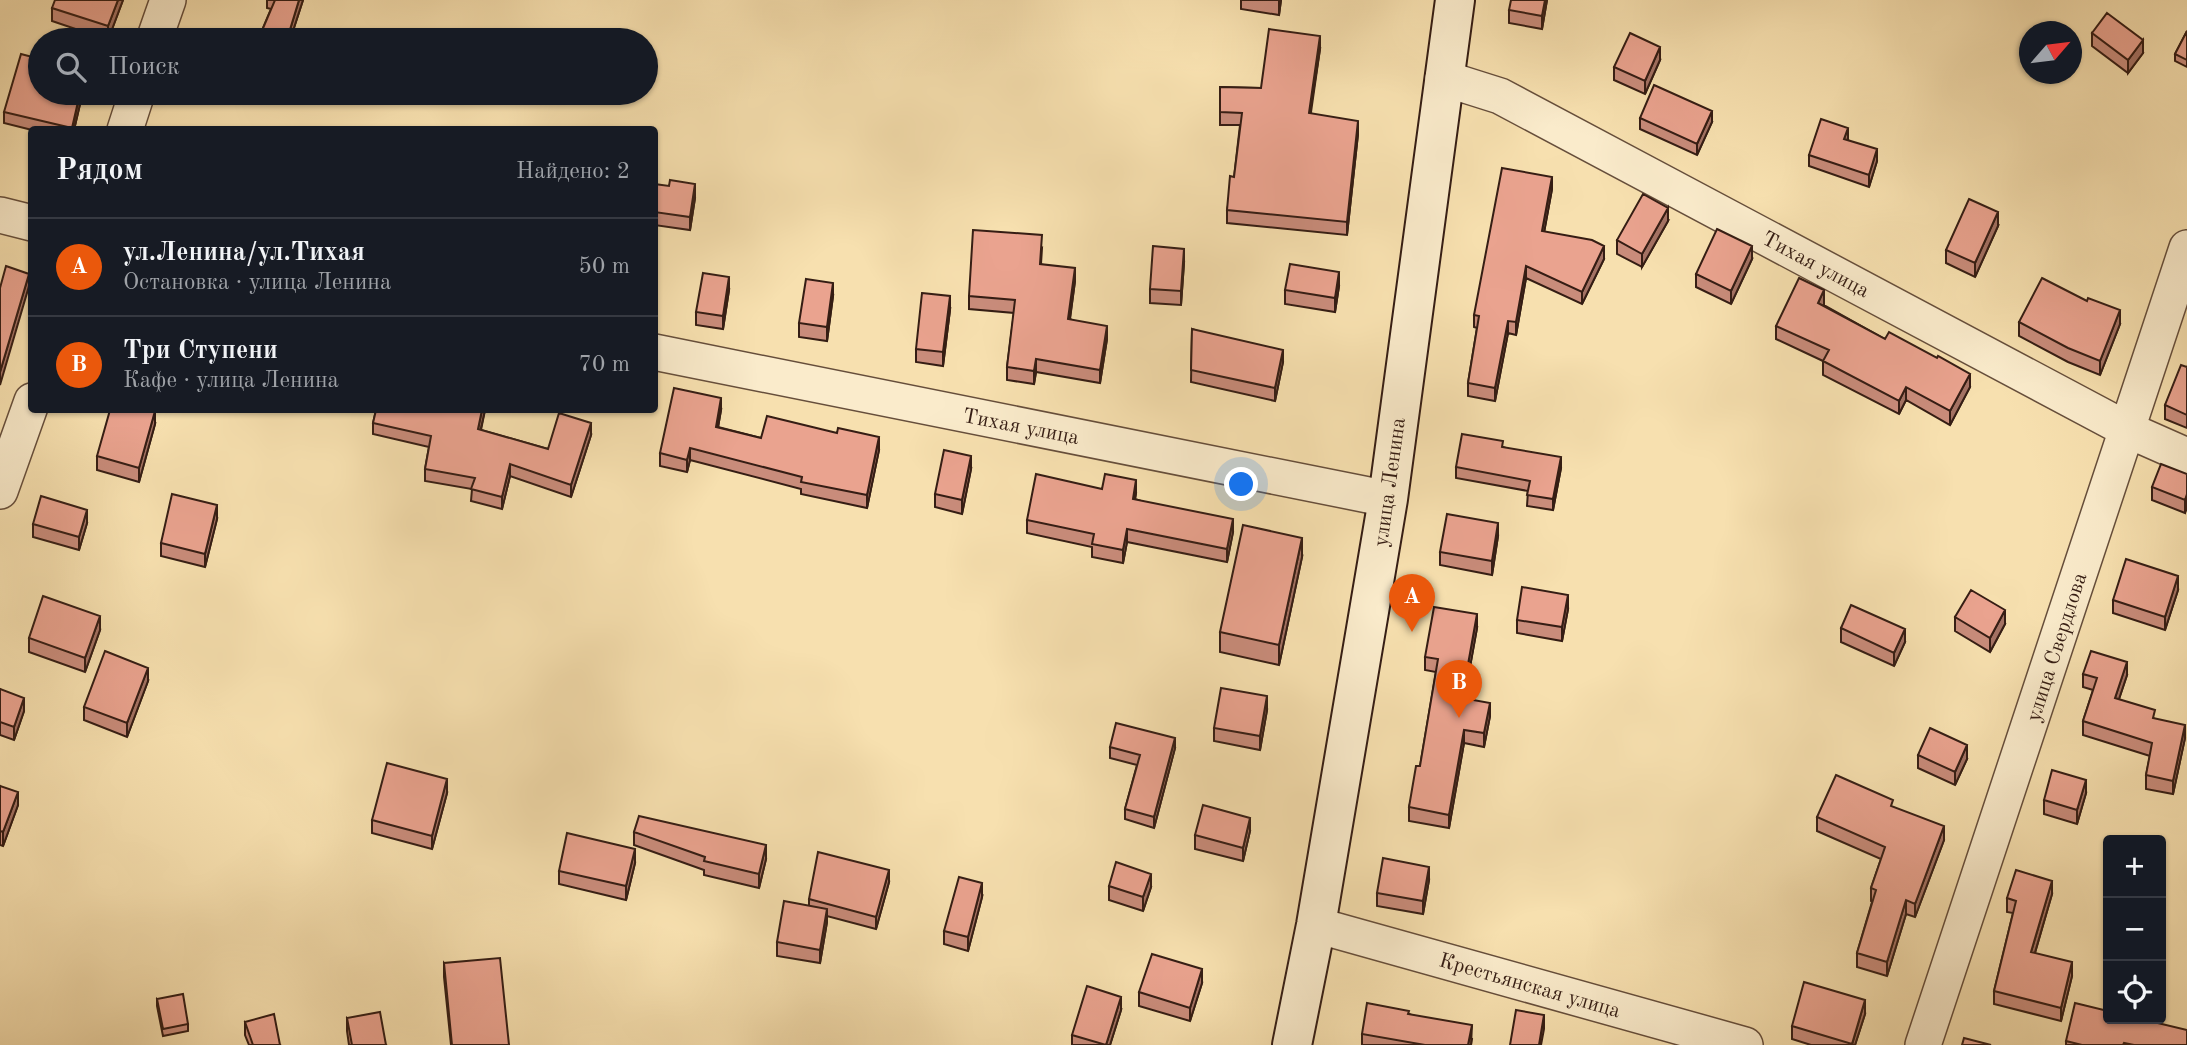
<!DOCTYPE html>
<html lang="ru">
<head>
<meta charset="utf-8">
<style>
  :root { --surface:#171b24; --page:#242831; --text:#f1f3f6; --muted:#9ea1a6; --line:#363941; --accent:#ea580c }
  body { margin:0; font-family:"Old Standard TT",serif; background:var(--page); color:var(--text) }
  .controls { position:absolute; right:21px; bottom:21px; display:grid; overflow:hidden; border-radius:7px; box-shadow:0 2px 5px #0004 }
  .controls button { width:63px; height:63px; display:grid; place-items:center; padding:0; border:0; border-bottom:2px solid var(--line); background:var(--surface); color:var(--text); font:35px sans-serif }
  .compass { position:absolute; left:2019px; top:21px; width:63px; height:63px; border-radius:50%; background:var(--surface); box-shadow:0 2px 5px #0004; rotate:62deg }
  .you { position:absolute; left:1242px; top:485px; width:24px; height:24px; margin:-18px; border:5px solid #fff; border-radius:50%; background:#1a73e8; box-shadow:0 0 0 10px #1a73e833 }
  .badge { display:grid; place-items:center; width:46px; height:46px; border-radius:50%; background:var(--accent); color:#fff; font-size:23px; font-weight:700 }
  .pin { position:absolute; translate:-50% -58px; filter:drop-shadow(0 2px 4px #0008) }
  .pin::after { content:''; position:absolute; top:37px; width:24px; height:21px; background:inherit; clip-path:polygon(0 0,100% 0,50% 100%) }
  .list { margin:0; padding:0; list-style:none }
  h2 { display:flex; justify-content:space-between; align-items:center; height:91px; margin:0; padding:0 28px; font-size:30px }
  h2 small { font-size:23px; font-weight:400; color:var(--muted) }
  .list li { display:grid; grid-template-columns:46px 1fr auto; gap:21px; align-items:center; box-sizing:border-box; height:98px; padding:0 28px; border-top:2px solid var(--line) }
  .list b { display:block; font-size:26px; white-space:nowrap }
  .list p { margin:0; font-size:23px; white-space:nowrap; color:var(--muted) }
  .list em { font-size:23px; font-style:normal; color:var(--muted) }
  .icon { flex:none; width:38px; height:38px; fill:none; stroke:currentColor; stroke-width:2; stroke-linecap:round; stroke-linejoin:round }
  .map { position:relative; flex:none; width:2187px; height:1045px; overflow:hidden }
  .search { position:absolute; background:var(--surface); box-shadow:0 2px 5px #0004; left:28px; top:28px; width:630px; height:77px; display:flex; align-items:center; gap:18px; box-sizing:border-box; padding:0 24px; border-radius:38px; color:var(--muted); font-size:26px }
  .panel { position:absolute; background:var(--surface); box-shadow:0 2px 5px #0004; left:28px; top:126px; width:630px; height:287px; border-radius:7px }
  .map>svg:first-child { display:block }
  .lines { fill:none; stroke-linecap:round; stroke-linejoin:round }
  .minor-casing { stroke:#664e3b; stroke-width:38 }
  .secondary-casing { stroke:#351d14; stroke-width:42 }
  .minor { stroke:#faebcb; stroke-width:35 }
  .secondary { stroke:#faebcb; stroke-width:38 }
  .wall { fill:#c98c7b; stroke:#351d14; stroke-width:2 }
  .shaded-wall { fill:#a47264; stroke:#351d14; stroke-width:2 }
  .building { fill:#eaa38f; stroke:#351d14; stroke-width:2 }
  .labels { text-anchor:middle; stroke-width:6; stroke-linejoin:round; paint-order:stroke }
  .street-label { font-size:21px; fill:#351d14; stroke:#faebcb }
</style>
</head>
<body>
<div class="map">
<svg width="2187" height="1045" viewBox="0 0 2187 1045">
  <rect width="100%" height="100%" fill="#f7e0af"/>
  <filter id="stains"><feTurbulence type="fractalNoise" baseFrequency=".00286" numOctaves="4"/><feColorMatrix values="0 0 0 0 .2 0 0 0 0 .09 0 0 0 0 .02 0 0 0 .5 -.17"/></filter>
  <radialGradient id="worn" r=".72"><stop offset=".6" stop-color="#630" stop-opacity="0"/><stop offset="1" stop-color="#630" stop-opacity=".3"/></radialGradient>
  <g class="lines">
    <defs>
      <path id="minor" d="M154 40 168 0
        M1443 78 1500 96 2128 430 2187 456
        M125 130 137 93
        M0 215 32 223
        M654 352 1388 499
        M0 491 32 401
        M1316 925 1745 1045
        M1923 1045 2187 248"/>
      <path id="secondary" d="M1292 1045 1316 925 1388 499 1455 0"/>
    </defs>
    <use href="#minor" class="minor-casing"/>
    <use href="#secondary" class="secondary-casing"/>
    <use href="#minor" class="minor"/>
    <use href="#secondary" class="secondary"/>
  </g>
  <path class="wall" d="M123 0 108 40 52 21V8Z
    M267 0H303L292 34 258 40 271 9 267 8Z
    M1241 0H1281L1279 15 1241 9Z
    M1547 0 1542 29 1509 23V10Z
    M2187 31V67L2175 61V54Z
    M2092 33 2143 53 2128 73 2092 46Z
    M1320 49 1310 113 1358 134 1347 235 1227 223V210L1234 177 1240 125H1220V87L1261 88Z
    M1660 60 1645 94 1614 80V67Z
    M40 93H81V100L74 130H32L4 123V112Z
    M1640 118 1712 122 1697 155 1640 129Z
    M1848 140 1877 161 1869 187 1809 166V155Z
    M654 184 695 198 690 230 654 225Z
    M1552 189 1544 232 1604 259 1582 304 1526 278 1516 335 1508 333 1495 401 1468 396V383L1477 328 1474 327V315Z
    M1668 221 1642 267 1617 254V240Z
    M1998 226 1975 277 1946 263V250Z
    M1042 248 1041 264 1075 281 1070 319 1107 339 1100 383 1036 372 1034 384 1007 380V367L1014 313 969 309V296Z
    M1752 259 1731 304 1696 287V274Z
    M1184 263 1181 305 1150 303V289Z
    M1339 286 1335 312 1285 304V290Z
    M729 290 723 329 696 325V312Z
    M833 296 827 341 799 337V323Z
    M1824 304V305L1970 387 1950 425 1906 400 1899 414 1823 375V361L1776 339V326Z
    M950 310 943 366 916 362V349Z
    M2019 322 2120 324 2100 375 2068 362 2019 336Z
    M1192 329 1283 362 1275 401 1191 382Z
    M2187 367V428L2165 419V405Z
    M376 410H485L481 430 548 449 591 435 571 497 510 476 502 509 471 501 472 489 425 481V469L429 447 373 434V423Z
    M721 410 718 427 761 438 879 450 867 508 801 494V489L690 460 687 472 660 466V453Z
    M155 424 139 482 97 470V456Z
    M1503 447 1561 468 1553 510 1527 506 1528 491 1456 478V467Z
    M971 469 962 514 935 507V494Z
    M2187 474 2185 513 2152 500V487Z
    M1102 489 1136 493 1135 499 1233 532 1227 562 1127 542 1123 563 1092 557V547L1027 533V520Z
    M217 519 205 567 161 556V543Z
    M87 523 79 550 33 537V524Z
    M1498 536 1492 575 1440 565V552Z
    M1302 557 1279 665 1220 652V632Z
    M2178 590 2165 630 2113 613V600Z
    M1568 609 1562 641 1517 633V620Z
    M1955 617 2005 624 1990 652 1955 631Z
    M1477 628 1464 699 1490 716 1484 747 1464 743 1449 828 1409 821V807L1420 766 1436 672 1425 670V657Z
    M1841 628 1905 642 1894 666 1841 642Z
    M100 630 85 672 29 652V638Z
    M2083 674 2127 675 2119 699 2155 719 2185 738 2173 794 2146 789V775L2150 756 2083 735V721L2093 690 2083 687Z
    M148 681 127 737 84 720V707Z
    M0 689 24 711 14 740 0 735Z
    M1267 710 1260 750 1214 741V728Z
    M1110 747 1175 748 1154 828 1125 819V809L1137 765 1110 758Z
    M1918 755 1967 759 1955 785 1918 768Z
    M0 786 18 805 3 846 0 845Z
    M447 793 432 849 372 833V820Z
    M2086 793 2077 824 2044 814V800Z
    M1893 807 1944 840 1915 917 1906 914 1887 976 1857 967V953L1872 902 1871 901V888L1881 859 1817 831V817Z
    M1250 831 1243 861 1195 849V835Z
    M634 832 766 859 759 888 704 875V870L634 845Z
    M635 863 626 900 559 884V871Z
    M1429 880 1423 914 1377 906V893Z
    M889 882 876 929 827 916V922L820 963 777 956V942L809 906V899Z
    M1109 886 1151 887 1143 911 1109 900Z
    M2052 894 2035 953 2072 976 2061 1021 1994 1004V991L2013 913 2007 912V898Z
    M982 897 968 951 944 944V931Z
    M444 963 509 1045H451L444 977Z
    M1202 983 1190 1021 1139 1006V992Z
    M157 999 188 1024V1031L163 1036 157 1006Z
    M1121 1010 1110 1045H1072V1035Z
    M1409 1014 1472 1039 1471 1045H1362V1034Z
    M1865 1014 1855 1045H1811L1792 1039V1026Z
    M347 1018 386 1045H349L347 1031Z
    M245 1022 280 1045H249L245 1035Z
    M2066 1041 2187 1045H2066Z"/>
  <path class="shaded-wall" d="M118 0H123L108 40V26Z
    M299 0H303L290 40 289 33Z
    M1279 0H1281L1279 15Z
    M1545 0H1547L1542 29V16Z
    M1320 36V49L1309 126V113Z
    M2143 40V53L2128 73V60Z
    M1660 47V60L1645 94V81Z
    M80 93H81V100L74 130H72Z
    M1712 111V122L1697 155V144Z
    M1358 121V134L1347 235V222Z
    M1848 128V139L1844 151V139Z
    M1877 149V161L1869 187V175Z
    M1552 177V189L1542 244V231Z
    M695 184V198L690 230V217Z
    M1668 208V221L1642 267V254Z
    M1998 212V226L1975 277V263Z
    M1604 246V259L1582 304V292Z
    M1752 246V259L1731 304V291Z
    M1184 249V263L1181 305V291Z
    M1526 266V278L1516 335V322Z
    M1075 268V281L1068 332V319Z
    M1339 272V286L1335 312V298Z
    M29 274V286L0 385V372Z
    M729 277V290L723 329V316Z
    M833 283V296L827 341V327Z
    M1824 290V304L1818 316V303Z
    M950 296V310L943 366V352Z
    M2120 310V324L2100 375V361Z
    M1508 321V333L1495 401V388Z
    M1107 326V339L1100 383V370Z
    M1283 350V362L1275 401V388Z
    M1036 359V372L1034 384V371Z
    M1970 374V387L1950 425V411Z
    M1906 387V400L1899 414V401Z
    M721 398V410L716 439V427Z
    M482 410H485L478 441V429Z
    M155 411V424L139 482V468Z
    M591 423V435L571 497V485Z
    M879 437V450L867 508V495Z
    M690 448V460L687 472V460Z
    M971 456V469L962 514V500Z
    M1561 457V468L1553 510V499Z
    M510 464V476L502 509V497Z
    M1136 480V493L1133 512V499Z
    M2187 494V508L2185 513V500Z
    M217 505V519L205 567V554Z
    M87 510V523L79 550V537Z
    M1233 519V532L1227 562V549Z
    M1498 523V536L1492 575V561Z
    M1127 529V542L1123 563V550Z
    M1302 538V557L1279 665V645Z
    M2178 576V590L2165 630V617Z
    M1568 595V609L1562 641V627Z
    M2005 610V624L1990 652V638Z
    M1477 614V628L1462 712V698Z
    M100 616V630L85 672V658Z
    M1905 629V642L1894 666V653Z
    M2127 662V675L2115 711V698Z
    M148 668V681L127 737V723Z
    M1267 696V710L1260 750V736Z
    M24 698V711L14 740V727Z
    M1490 703V716L1484 747V733Z
    M2185 725V738L2173 794V781Z
    M1464 730V743L1449 828V815Z
    M1175 738V748L1154 828V817Z
    M1967 745V759L1955 785V772Z
    M447 779V793L432 849V836Z
    M2086 780V793L2077 824V810Z
    M18 792V805L3 846V832Z
    M1250 818V831L1243 861V848Z
    M1944 826V840L1915 917V904Z
    M766 845V859L759 888V874Z
    M635 849V863L626 900V886Z
    M1429 867V880L1423 914V901Z
    M889 870V882L876 929V917Z
    M1151 874V887L1143 911V897Z
    M2052 881V894L2031 966V952Z
    M982 883V897L968 951V937Z
    M1906 900V914L1887 976V962Z
    M827 909V922L820 963V950Z
    M2072 962V976L2061 1021V1008Z
    M1202 969V983L1190 1021V1008Z
    M1121 997V1010L1110 1045H1106Z
    M1865 1000V1014L1855 1045H1852Z
    M1544 1015V1029L1541 1045H1539Z
    M1472 1025 1471 1045H1468Z"/>
  <path class="building" d="M55 0H118L108 26 52 8Z
    M275 0H299L289 33 306 40H258Z
    M1511 0H1545L1542 16 1509 10Z
    M2107 13 2143 40 2128 60 2092 33Z
    M1269 29 1320 36 1309 113 1358 121 1347 222 1227 210 1230 176 1234 177 1242 113 1220 112V87L1261 88Z
    M2187 31V60L2175 54Z
    M1630 33 1660 47 1645 81 1614 67Z
    M21 54 40 59V93H80L72 128 4 112Z
    M1654 85 1712 111 1697 144 1640 118Z
    M1821 119 1848 128 1844 139 1877 149 1869 175 1809 155Z
    M1502 168 1552 177 1542 231 1592 240 1604 246 1582 292 1526 266 1516 322 1508 321 1495 388 1468 383 1479 316 1474 315Z
    M670 180 695 184 690 217 654 212V184L669 186Z
    M1643 194 1668 208 1642 254 1617 240Z
    M1969 199 1998 212 1975 263 1946 250Z
    M1717 229 1752 246 1731 291 1696 274Z
    M973 230 1042 235 1040 264 1075 268 1068 319 1107 326 1100 370 1036 359 1034 371 1007 367 1015 300 969 296Z
    M1153 246 1184 249 1181 291 1150 289Z
    M1290 264 1339 272 1335 298 1285 290Z
    M6 266 29 274 0 372V288Z
    M703 273 729 277 723 316 696 312Z
    M1799 278 1824 290 1818 303 1885 339 1889 332 1937 358 1938 356 1970 374 1950 411 1906 387 1899 401 1823 361 1829 350 1776 326Z
    M2042 278 2087 301 2088 298 2120 310 2100 361 2068 348 2019 322Z
    M806 279 833 283 827 327 799 323Z
    M922 293 950 296 943 352 916 349Z
    M1192 329 1283 350 1275 388 1191 370Z
    M2181 365 2187 367V415L2165 405Z
    M674 388 721 398 716 427 761 438 767 416 837 433 838 428 879 437 867 495 801 482 802 477 690 448 687 460 660 453Z
    M110 410H150L155 411 139 468 97 456Z
    M376 410H482L478 429 548 449 559 413 591 423 571 485 510 464 502 497 471 489 475 478 425 469 431 436 373 423Z
    M1462 434 1503 441 1502 447 1561 457 1553 499 1527 495 1530 481 1456 467Z
    M944 450 971 456 962 500 935 494Z
    M2161 464 2187 474V494L2185 500 2152 487Z
    M1036 474 1102 489 1105 474 1136 480 1133 499 1233 519 1227 549 1127 529 1123 550 1092 544 1094 534 1027 520Z
    M172 494 217 505 205 554 161 543Z
    M41 496 87 510 79 537 33 524Z
    M1447 514 1498 523 1492 561 1440 552Z
    M1243 525 1302 538 1279 645 1220 632Z
    M2126 559 2178 576 2165 617 2113 600Z
    M1522 587 1568 595 1562 627 1517 620Z
    M1971 590 2005 610 1990 638 1955 617Z
    M43 596 100 616 85 658 29 638Z
    M1851 605 1905 629 1894 653 1841 628Z
    M1434 607 1477 614 1462 698 1490 703 1484 733 1464 730 1449 815 1409 807 1416 766H1420L1438 659 1425 657Z
    M105 651 148 668 127 723 84 707Z
    M2091 651 2127 662 2115 698 2155 710 2153 718 2185 725 2173 781 2146 775 2152 743 2083 721 2097 678 2083 674Z
    M1221 688 1267 696 1260 736 1214 728Z
    M0 689 24 698 14 727 0 722Z
    M1116 723 1175 738 1154 817 1125 809 1140 755 1110 747Z
    M1930 728 1967 745 1955 772 1918 755Z
    M387 763 447 779 432 836 372 820Z
    M2052 770 2086 780 2077 810 2044 800Z
    M1836 775 1893 800 1891 806 1944 826 1915 904 1906 900 1887 962 1857 953 1876 890 1871 888 1885 847 1817 817Z
    M0 786 18 792 3 832 0 831Z
    M1203 805 1250 818 1243 848 1195 835Z
    M639 816 766 845 759 874 704 861 705 857 634 832Z
    M567 833 635 849 626 886 559 871Z
    M818 852 889 870 876 917 809 899Z
    M1383 858 1429 867 1423 901 1377 893Z
    M1116 862 1151 874 1143 897 1109 886Z
    M2016 870 2052 881 2031 952 2072 962 2061 1008 1994 991 2016 901 2007 898Z
    M959 877 982 883 968 937 944 931Z
    M784 901 827 909 820 950 777 942Z
    M1152 954 1202 969 1190 1008 1139 992Z
    M500 958 509 1045H452L444 963Z
    M1804 982 1865 1000 1852 1044 1792 1026Z
    M1087 986 1121 997 1106 1045 1072 1035Z
    M183 994 188 1024 163 1029 157 999Z
    M1367 1003 1409 1011 1408 1014 1472 1025 1468 1045H1425L1362 1034Z
    M2075 1003 2108 1011V1019H2141L2187 1030V1045H2134L2124 1043 2123 1045H2082L2066 1041Z
    M1516 1010 1544 1015 1539 1045H1510Z
    M380 1012 386 1045H352L347 1018Z
    M274 1014 280 1045H253L245 1022Z
    M1964 1038 1991 1045H1962Z"/>
  <g class="labels">
    <g class="street-label">
      <text transform="translate(1816 264) rotate(28)" y="7">Тихая улица</text>
      <text transform="translate(1021 426) rotate(11)" y="7">Тихая улица</text>
      <text transform="translate(1389 482) rotate(-82)" y="7">улица Ленина</text>
      <text transform="translate(2056 647) rotate(-72)" y="7">улица Свердлова</text>
      <text transform="translate(1530 985) rotate(16)" y="7">Крестьянская улица</text>
    </g>
  </g>
  <rect width="100%" height="100%" filter="url(#stains)"/>
  <rect width="100%" height="100%" fill="url(#worn)"/>
</svg>
<div class="controls">
<button>+</button>
<button>−</button>
<button><svg class="icon" aria-label="locate" viewBox="0 0 24 24"><circle cx="12" cy="12" r="6"/><path d="M12 2v4M12 18v4M2 12h4M18 12h4"/></svg></button>
</div>
<svg class="compass" viewBox="-18 -18 36 36"><path d="M0-13l5 13h-10z" fill="#e53935"/><path d="M0 13l5-13h-10z" fill="#9ea1a6"/></svg>
<div class="you"></div>
<div class="pin badge" style="left:1412px;top:632px">A</div>
<div class="pin badge" style="left:1459px;top:718px">B</div>
<div class="search"><svg class="icon" aria-label="search" viewBox="0 0 24 24"><circle cx="10" cy="10" r="6"/><path d="M15 15l6 6"/></svg>Поиск</div>
<section class="panel">
<h2>Рядом<small>Найдено: 2</small></h2>
<ul class="list">
<li><span class="badge">A</span><div><b>ул.Ленина/ул.Тихая</b><p>Остановка · улица Ленина</p></div><em>50 m</em></li>
<li><span class="badge">B</span><div><b>Три Ступени</b><p>Кафе · улица Ленина</p></div><em>70 m</em></li>
</ul>
</section>
</div>
</body>
</html>
